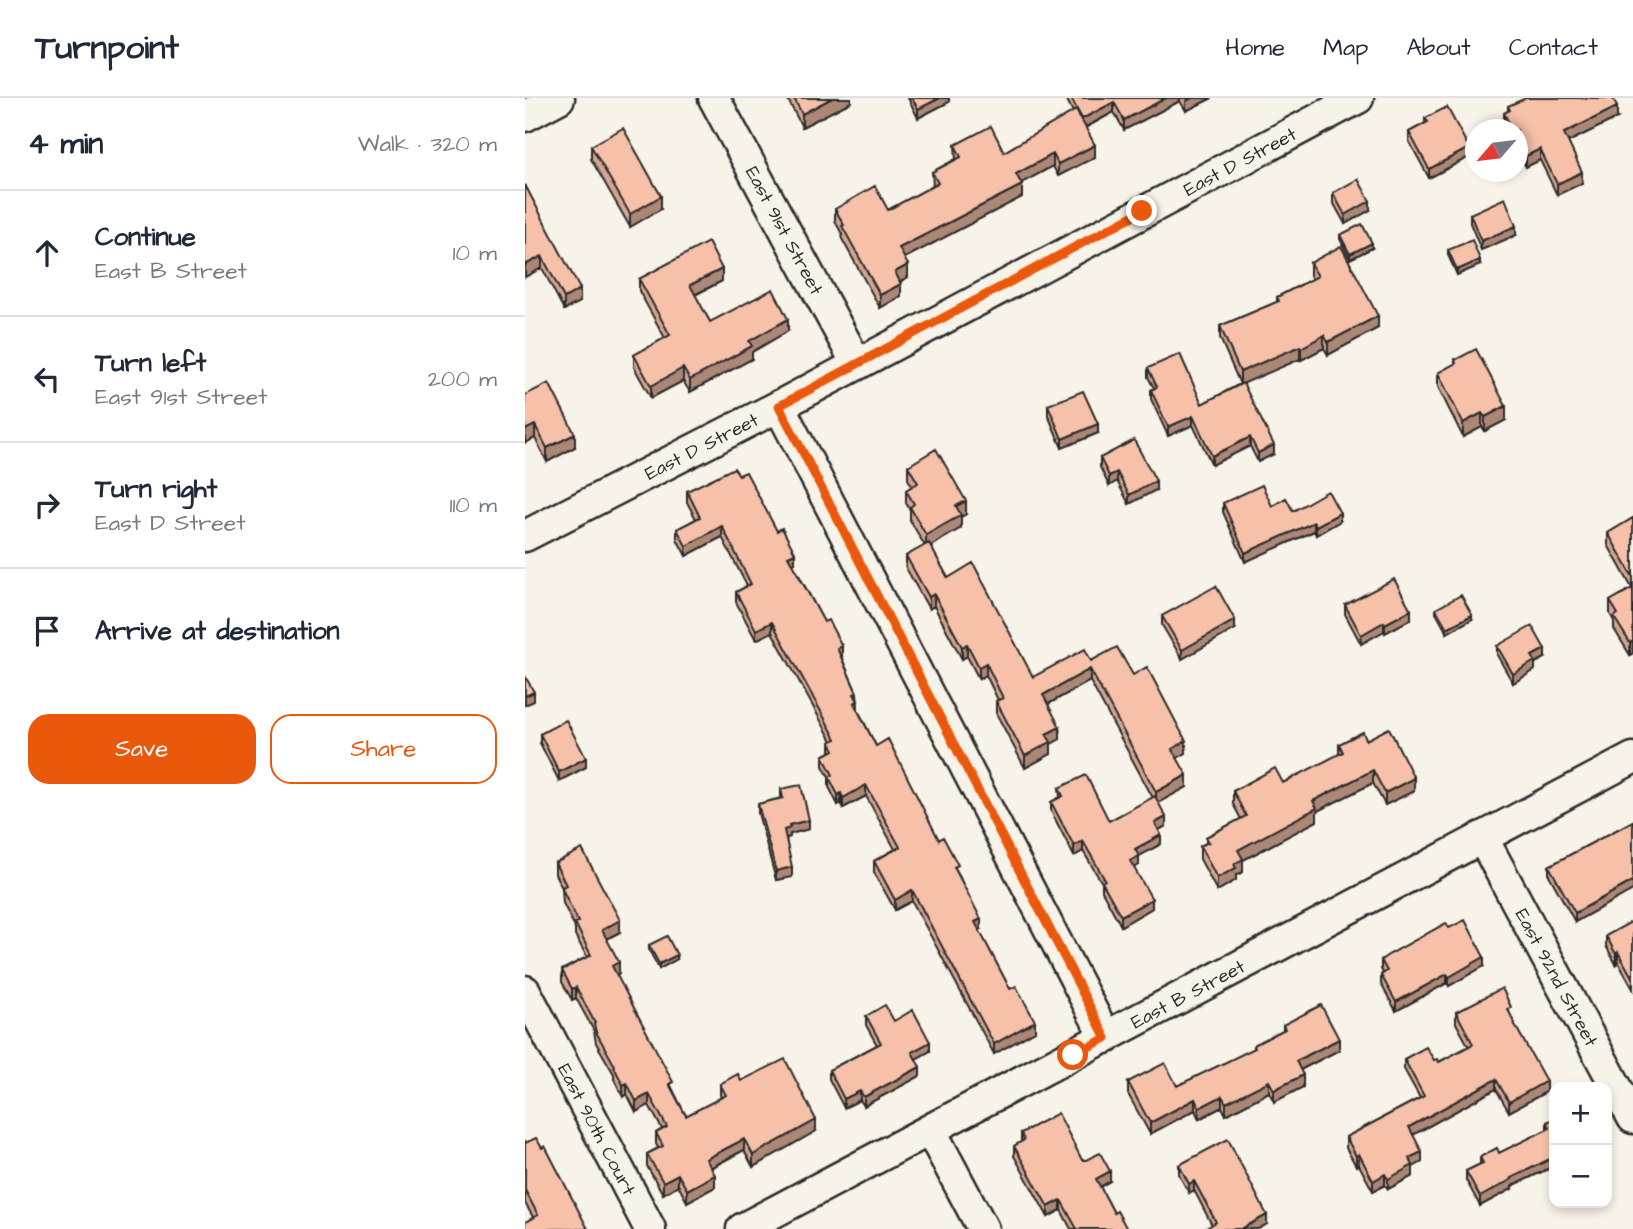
<!DOCTYPE html>
<html lang="en">
<head>
<meta charset="utf-8">
<style>
  :root { --surface:#fff; --page:#f2f2f3; --text:#1f2937; --muted:#747a83; --line:#e0e1e3; --accent:#ea580c }
  body { margin:0; font-family:"Architects Daughter",sans-serif; background:var(--page); color:var(--text) }
  .controls { position:absolute; right:21px; bottom:21px; display:grid; overflow:hidden; border-radius:14px; box-shadow:0 4px 10px #0003 }
  .controls button { width:63px; height:63px; display:grid; place-items:center; padding:0; border:0; border-bottom:2px solid var(--line); background:var(--surface); color:var(--text); font:35px sans-serif }
  .compass { position:absolute; left:940px; top:21px; width:63px; height:63px; border-radius:50%; background:var(--surface); box-shadow:0 4px 10px #0003; rotate:242deg }
  .stop { position:absolute; width:21px; height:21px; margin:-16px; border:5px solid #ea580c; border-radius:50%; background:#fff }
  .stop.end { background:#ea580c; border-color:#fff; box-shadow:0 2px 7px #0008 }
  .list { margin:0; padding:0; list-style:none }
  h2 { display:flex; justify-content:space-between; align-items:center; height:91px; margin:0; padding:0 28px; font-size:30px }
  h2 small { font-size:23px; font-weight:400; color:var(--muted) }
  .list li { display:grid; grid-template-columns:46px 1fr auto; gap:21px; align-items:center; box-sizing:border-box; height:126px; padding:0 28px; border-top:2px solid var(--line) }
  .list b { display:block; font-size:26px; white-space:nowrap }
  .list p { margin:0; font-size:23px; white-space:nowrap; color:var(--muted) }
  .list em { font-size:23px; font-style:normal; color:var(--muted) }
  .actions { display:flex; gap:14px; padding:21px 28px }
  .actions a { flex:1; padding:16px 0; border:2px solid var(--accent); border-radius:21px; text-align:center; font-size:24px; color:var(--accent) }
  .actions .main { background:var(--accent); color:#fff }
  .icon { flex:none; width:38px; height:38px; fill:none; stroke:currentColor; stroke-width:2; stroke-linecap:round; stroke-linejoin:round }
  .map { position:relative; flex:none; width:1108px; height:1131px; overflow:hidden }
  header { display:flex; align-items:center; gap:42px; box-sizing:border-box; height:98px; padding:0 35px; background:var(--surface); border-bottom:2px solid var(--line) }
  header strong { font-size:33px }
  nav { display:flex; gap:38px; margin-inline-start:auto; font-size:24px }
  main { display:flex }
  aside { flex:1; background:var(--surface) }
  .map>svg:first-child { display:block }
  .lines { fill:none; stroke-linecap:round; stroke-linejoin:round }
  .street-casing { stroke:#2b2b2b; stroke-width:35 }
  .street { stroke:#f7f3e8; stroke-width:30 }
  .wall { fill:#d4a691; stroke:#2b2b2b; stroke-width:2 }
  .shaded-wall { fill:#ad8776; stroke:#2b2b2b; stroke-width:2 }
  .building { fill:#f7c1a9; stroke:#2b2b2b; stroke-width:2 }
  .route { stroke:#ea580c; stroke-width:9 }
  .labels { text-anchor:middle; stroke-width:5; stroke-linejoin:round; paint-order:stroke }
  .street-label { font-size:19px; fill:#2b2b2b; stroke:#f7f3e8 }
</style>
</head>
<body>
<header>
<strong>Turnpoint</strong>
<nav><a>Home</a><a>Map</a><a>About</a><a>Contact</a></nav>
</header>
<main>
<aside>
<h2>4 min<small>Walk · 320 m</small></h2>
<ul class="list">
<li><svg class="icon" aria-label="ahead" viewBox="0 0 24 24"><path d="M12 20V5M6 11l6-6 6 6"/></svg><div><b>Continue</b><p>East B Street</p></div><em>10 m</em></li>
<li><svg class="icon" aria-label="left" viewBox="0 0 24 24"><path d="M17 20v-9H6M10 6l-5 5 5 5"/></svg><div><b>Turn left</b><p>East 91st Street</p></div><em>200 m</em></li>
<li><svg class="icon" aria-label="right" viewBox="0 0 24 24"><path d="M7 20v-9h11M14 6l5 5-5 5"/></svg><div><b>Turn right</b><p>East D Street</p></div><em>110 m</em></li>
<li><svg class="icon" aria-label="arrive" viewBox="0 0 24 24"><path d="M6 21V4h12l-3 4 3 4H6"/></svg><div><b>Arrive at destination</b></div></li>
</ul>
<div class="actions"><a class="main">Save</a><a>Share</a></div>
</aside>
<div class="map">
<svg width="1108" height="1131" viewBox="0 0 1108 1131">
  <rect width="100%" height="100%" fill="#f7f3e8"/>
  <filter id="ink" filterUnits="userSpaceOnUse"><feTurbulence type="fractalNoise" baseFrequency=".0143" numOctaves="2"/><feDisplacementMap in="SourceGraphic" scale="14" xChannelSelector="R" yChannelSelector="G"/><feConvolveMatrix kernelMatrix="1 2 1 2 8 2 1 2 1" color-interpolation-filters="sRGB"/></filter>
  <g filter="url(#ink)">
    <g class="lines">
      <defs>
        <g id="street">
          <path id="s1" d="M189 0 332 266"/>
          <path d="M0 18 34 0"/>
          <path d="M254 308 581 940"/>
          <path id="s2" d="M0 438 254 308 833 0"/>
          <path id="s3" d="M957 739 1108 1020"/>
          <path id="s4" d="M0 893 125 1131"/>
          <path d="M406 1033 458 1131"/>
          <path id="s5" d="M217 1131 1108 660"/>
        </g>
      </defs>
      <use href="#street" class="street-casing"/>
      <use href="#street" class="street"/>
    </g>
    <path class="wall" d="M262 0H326V4L277 29Z
      M383 0H424V4L393 20Z
      M541 0H687L661 13 655 3 599 32 589 14 560 30 570 59 533 78 528 68 496 85 497 99 379 160 383 179 375 184 376 198 355 210 317 141V136L310 123V111L363 112 408 88 407 74 431 61 430 47 479 54 548 14Z
      M983 8 1092 20 1043 44 1057 85 1032 97 1015 62 1001 69 992 53V32H981L979 26V15L983 13Z
      M900 20 944 59 904 80 884 43V34L900 25Z
      M66 48 136 111 105 129 66 61Z
      M0 87 55 204 39 212 17 170Z
      M808 95 845 112 820 126 808 104Z
      M945 116 991 137 956 152 945 125Z
      M815 137 847 150 825 161 815 141Z
      M923 152 955 167 932 177 923 157Z
      M785 165 853 230 803 257 799 250 776 262 775 261 718 285 749 356 733 364 725 348 687 367 668 327 643 338 626 301V292L629 290 623 279V270L677 306 715 286 695 240V228L752 204V199L787 181 785 177Z
      M114 181 197 183 170 197 185 224 263 233 227 254V261L165 294 158 283 126 300 109 269V257L140 240 114 193Z
      M930 262 981 322 960 333 957 329 938 339 913 289V275L930 266Z
      M0 297 50 349 22 364 10 340 0 345Z
      M523 307 573 335 537 350 523 317Z
      M575 360 631 392 604 406 592 383 584 388 575 369Z
      M383 368 441 416 436 419V430L405 448 423 480 508 579 566 563 608 577 661 655 652 660 662 689 633 704 641 728 634 732 636 746 614 758V767L609 770 627 810 596 828 577 793V785L558 753 549 758 526 713V704L535 699 534 690 584 723 628 700 565 583 523 606 535 641 526 646V656L500 670 471 615V603L473 602 461 577 454 581 442 558 437 561 409 508 404 511 381 470V458L400 448 385 422V412L381 405V392L387 388 383 381Z
      M214 377 270 465 268 466 317 558H316L332 595 333 612 351 648 414 742 433 775 456 831 454 832 485 891 510 933 469 956 387 803 370 812 349 774V763L370 751 341 698 318 710 316 705 313 707 304 689V679L298 668V658L305 654V644L307 643 247 534 231 542 211 504V494L222 488 197 439 161 458 152 441V431L171 421 162 404V393Z
      M698 405 747 408 815 423 791 437 789 433 720 464 698 414Z
      M1108 420V555L1105 557 1089 531V523L1085 516V503L1107 490 1083 447V435Z
      M820 507 886 521 860 535 859 533 836 546 820 516Z
      M911 511 947 521 922 535 911 515Z
      M637 518 710 531 657 561 637 527Z
      M972 548 1020 560 1010 565V572L988 585 972 557Z
      M15 636 61 669 34 683 15 645Z
      M841 642 889 693 860 707 848 685 792 713V723L718 762V774L711 777V782L692 793 675 761V748L681 745V739L716 721 708 706V693L758 685 814 657V646Z
      M256 691 284 731 265 736V739L261 740 267 779 251 782 233 715V706L256 700Z
      M1108 723 1050 824 1024 777V768Z
      M30 765 95 834 82 841 94 875 91 877 161 1018 196 1000 195 997V986L216 983 291 1033 228 1069 219 1052 186 1070 190 1089 162 1104 153 1087 138 1096 122 1068V1056L133 1050 131 1046V1035L137 1031 124 1007 111 1014 102 996 98 999 89 981V976L71 945 69 933 51 900 47 902 37 884V872L62 859 50 837V830L38 805 37 790 30 776Z
      M1108 823V891L1093 864 1091 866 1081 848V838Z
      M924 830 959 868 924 888 922 885 871 913 856 886V877L858 875 856 871V862Z
      M124 847 152 861 134 871 124 852Z
      M931 914 986 919 1021 994 984 1014 971 991 888 1037 897 1064 888 1069V1078L863 1091 860 1087 848 1093 834 1067 831 1068 821 1050V1039L895 1000 879 971V961L909 962 914 964 944 949 931 925Z
      M341 918 369 923 405 953 391 961 395 978 339 1008 335 1002 319 1010 304 981V972L352 947 341 927Z
      M758 927 814 952 775 972 778 989 749 1004 744 994 701 1017 697 1009 674 1021 670 1012 625 1036 603 996V984L652 988 729 951V947L758 932Z
      M1029 1021V1068L987 1088V1091L955 1108 941 1082V1073L955 1066V1059L974 1055 1022 1032V1024Z
      M496 1035 557 1062 585 1083 575 1089 589 1115 602 1131H546L536 1112 523 1119 489 1058V1048L496 1044Z
      M0 1045 63 1131 8 1119 0 1105Z
      M654 1067 742 1126 733 1131H680L687 1127 669 1092 664 1095 654 1077Z"/>
    <path class="shaded-wall" d="M307 0H326V4L277 29V16Z
      M415 0H424V4L393 20V11Z
      M641 0H655V3L599 32V22Z
      M667 0H687L661 13V3Z
      M589 4V14L557 31V21Z
      M1092 9V20L1039 46V35Z
      M570 47V59L533 78V66Z
      M944 50V59L904 80V71Z
      M1015 51V62L1001 69V58Z
      M528 56V68L491 88V76Z
      M1057 74V85L1032 97V86Z
      M497 87V99L374 163V150Z
      M136 98V111L105 129V116Z
      M845 103V112L820 126V117Z
      M991 128V137L956 152V143Z
      M847 145V150L825 161V156Z
      M17 158V170L0 179V167Z
      M955 162V167L932 177V172Z
      M383 167V179L370 186V174Z
      M197 171V183L165 199V187Z
      M376 186V198L355 210V197Z
      M55 191V204L39 212V200Z
      M853 218V230L803 257V244Z
      M263 221V233L227 254V261L165 294V282L224 243Z
      M799 237V250L776 262V250Z
      M775 248V261L715 287V274Z
      M158 270V283L126 300V288Z
      M981 308V322L960 333V319Z
      M957 315V329L938 339V325Z
      M668 318V327L643 338V329Z
      M573 326V335L537 350V341Z
      M10 327V340L0 345V332Z
      M50 336V349L22 364V350Z
      M725 339V348L687 367V358Z
      M749 347V356L733 364V355Z
      M592 374V383L584 388V378Z
      M631 383V392L604 406V397Z
      M441 403V416L436 419V430L401 451V437L431 408Z
      M815 415V423L791 437V428Z
      M789 424V433L720 464V455Z
      M197 428V439L161 458V448Z
      M270 455V465L263 468V458Z
      M409 496V508L404 511V499Z
      M886 512V521L860 535V526Z
      M947 517V521L922 535V530Z
      M710 522V531L657 561V552Z
      M247 524V534L231 542V532Z
      M859 524V533L836 546V537Z
      M1108 543V555L1105 557V545Z
      M442 546V558L437 561V549Z
      M317 548V558L312 560V550Z
      M1020 551V560L1010 565V572L988 585V576L1007 558Z
      M461 565V577L454 581V569Z
      M565 571V583L518 609V597Z
      M9 594V603L0 607V598Z
      M332 595 333 613 329 615V596Z
      M535 629V641L526 646V656L500 670V658L521 636Z
      M661 643V655L647 663V651Z
      M61 660V669L34 683V674Z
      M848 672V685L792 713V723L718 762V774L711 777V782L692 793V780L709 766 713 752 788 703Z
      M662 677V689L631 706V694Z
      M889 680V693L860 707V695Z
      M341 687V698L318 710V700Z
      M316 695V705L313 707V697Z
      M641 719V728L630 734V725Z
      M284 722V731L265 736V739L259 741V732L264 727Z
      M636 737V746L614 758V767L605 772V763L610 751Z
      M558 743V753L549 758V748Z
      M267 769V779L251 782V773Z
      M1108 783V792L1050 824V815Z
      M387 792V803L370 812V802Z
      M627 801V810L596 828V818Z
      M456 821V831L450 834V824Z
      M95 822V834L77 843V832Z
      M1093 854V864L1091 866V856Z
      M152 857V861L134 871V866Z
      M959 859V868L924 888V879Z
      M94 864V875L87 880V868Z
      M922 876V885L871 913V904Z
      M51 889V900L47 902V891Z
      M510 923V933L469 956V946Z
      M814 941V952L771 974V963Z
      M405 944V953L387 963V954Z
      M395 969V978L339 1008V999Z
      M778 977V989L749 1004V992Z
      M971 981V991L884 1039V1029Z
      M744 983V994L701 1017V1005Z
      M1021 983V994L984 1014V1004Z
      M102 985V996L98 999V987Z
      M335 993V1002L319 1010V1001Z
      M124 996V1007L111 1014V1003Z
      M697 998V1009L674 1021V1010Z
      M670 1001V1012L625 1036V1025Z
      M291 1022V1033L228 1069V1057Z
      M219 1041V1052L181 1072V1061Z
      M897 1054V1064L888 1069V1078L863 1091V1081L884 1060Z
      M834 1056V1067L831 1068V1058Z
      M1029 1059V1068L987 1088V1091L955 1108V1099L986 1080Z
      M585 1073V1083L571 1091V1081Z
      M153 1076V1087L138 1096V1084Z
      M860 1076V1087L848 1093V1083Z
      M190 1077V1089L162 1104V1092Z
      M669 1083V1092L664 1095V1086Z
      M536 1102V1112L523 1119V1109Z
      M742 1117V1126L733 1131H716Z"/>
    <path class="building" d="M269 0H307L277 16Z
      M387 0H415L393 11Z
      M546 0H641L599 22 589 4 557 21Z
      M1001 0H1088L1092 9 1039 35 1057 74 1032 86 1015 51 1001 58 992 42V32H987L979 15 985 12 983 8Z
      M922 9 944 50 904 71 884 34 903 24 900 20Z
      M551 12 570 47 533 66 528 56 491 76 497 87 374 150 383 167 370 174 376 186 355 197 317 128 319 127 310 111 350 88 363 112 413 85 407 74 436 59 430 47 466 28 479 54Z
      M98 30 136 98 105 116 66 48Z
      M833 81 845 103 820 117 808 95Z
      M0 87 55 191 39 200 17 158 0 167Z
      M980 100 991 128 956 143 945 116Z
      M837 126 847 145 825 156 815 137Z
      M947 142 955 162 932 172 923 152Z
      M183 144 197 171 165 187 185 224 248 191 263 221 224 243 227 248 165 282 158 270 126 288 109 257 145 237 114 181Z
      M816 148 853 218 803 244 799 237 776 250 775 248 715 274 695 228 754 203 752 199 793 178 785 165Z
      M951 251 981 308 960 319 957 315 938 325 913 275 931 265 930 262Z
      M655 256 677 306 718 285 749 347 733 355 725 339 687 358 668 318 643 329 626 292 632 289 623 270Z
      M24 285 50 336 22 350 10 327 0 332V297Z
      M558 293 573 326 537 341 523 307Z
      M609 342 631 383 604 397 592 374 584 378 575 360Z
      M411 351 441 403 431 408 436 417 401 437 385 409 389 406 381 392 393 385 383 368Z
      M209 370 214 377 221 374 252 433 257 430 270 455 263 458 299 524 303 522 317 548 312 550 332 595 329 596 333 603 329 605 351 648 363 641 414 742 418 739 433 767 429 769 456 821 450 824 485 891 491 888 510 923 469 946 387 792 370 802 349 763 375 749 341 687 318 700 316 695 313 697 304 679 308 677 298 658 309 652 305 644 311 641 247 524 231 532 211 494 226 486 197 428 161 448 152 431 175 419 162 393Z
      M737 387 747 408 761 400 768 413 803 393 815 415 791 428 789 424 720 455 698 405Z
      M1108 420V479L1083 435Z
      M404 445 423 480 448 465 508 579 560 551 566 563 592 549 608 577 622 569 661 643 647 651 662 677 631 694 565 571 518 597 535 629 521 636 526 644 500 658 471 603 478 600 461 565 454 569 442 546 437 549 409 496 404 499 381 458Z
      M869 481 886 512 860 526 859 524 836 537 820 507Z
      M691 488 710 522 657 552 637 518Z
      M1108 490V543L1105 545 1089 519 1093 516 1085 503Z
      M936 497 947 517 922 530 911 511Z
      M1007 528 1020 551 1007 558 1010 563 988 576 972 548Z
      M0 578 9 594 0 598Z
      M41 622 61 660 34 674 15 636Z
      M864 630 889 680 860 695 848 672 788 703 792 710 713 752 718 761 709 766 711 770 692 780 675 748 684 744 681 739 721 718 708 693 750 670 758 685 818 654 814 646 838 634 841 642Z
      M561 677 584 723 630 698 641 719 630 725 636 737 610 751 614 758 605 763 627 801 596 818 577 784 580 782 558 743 549 748 526 704 538 698 534 690Z
      M276 687 284 722 264 727 265 730 259 732 267 769 251 773 233 706 258 700 256 691Z
      M1108 723V783L1050 815 1024 768Z
      M57 751 95 822 77 832 94 864 87 868 148 984 144 986 161 1018 201 997 195 986 213 976 216 983 260 961 291 1022 228 1057 219 1041 181 1061 190 1077 162 1092 153 1076 138 1084 122 1056 138 1048 131 1035 142 1029 124 996 111 1003 102 985 98 987 89 969 90 968 71 934 69 926 70 925 51 889 47 891 37 872 66 857 50 825 53 824 38 793 37 789 41 787 30 765Z
      M940 822 959 859 924 879 922 876 871 904 856 877 862 873 856 862 863 857 921 825 924 830Z
      M1108 823V881L1093 854 1091 856 1081 838Z
      M142 838 152 857 134 866 124 847Z
      M977 890 986 909 983 911 991 929 1021 983 984 1004 971 981 884 1029 897 1054 884 1060 888 1067 863 1081 860 1076 848 1083 834 1056 831 1058 821 1039 899 998 879 961 901 949 909 962 913 961 914 964 948 946 931 914Z
      M360 907 369 923 388 912 405 944 387 954 395 969 339 999 335 993 319 1001 304 972 356 945 341 918Z
      M796 907 814 941 771 963 778 977 749 992 744 983 701 1005 697 998 674 1010 670 1001 625 1025 603 984 640 965 652 988 730 950 729 947 760 931 758 927Z
      M533 1015 557 1062H561L575 1055 585 1073 571 1081 589 1115 592 1113 602 1131H552L536 1102 523 1109 489 1048 499 1042 496 1035Z
      M1029 1021V1059L986 1080 987 1081 955 1099 941 1073 958 1065 955 1059 972 1050 974 1055 1025 1030 1022 1024Z
      M11 1040 17 1050 20 1048 63 1131H0V1124L13 1117 0 1092V1045Z
      M703 1041 742 1117 716 1131H680L691 1124 669 1083 664 1086 654 1067Z"/>
  </g>
  <g class="lines" filter="url(#ink)">
    <path class="route" d="M548 957 581 940 254 308 617 113"/>
  </g>
  <g class="labels">
    <g class="street-label">
      <text dy="7" stroke="none"><textPath href="#s2" startOffset="807">East D Street</textPath></text>
      <text dy="7" stroke="none"><textPath href="#s1" startOffset="150">East 91st Street</textPath></text>
      <text dy="7" stroke="none"><textPath href="#s2" startOffset="198">East D Street</textPath></text>
      <text dy="7" stroke="none"><textPath href="#s3" startOffset="159">East 92nd Street</textPath></text>
      <text dy="7" stroke="none"><textPath href="#s5" startOffset="504">East B Street</textPath></text>
      <text dy="7" stroke="none"><textPath href="#s4" startOffset="156">East 90th Court</textPath></text>
    </g>
  </g>
</svg>
<div class="controls">
<button>+</button>
<button>−</button>
</div>
<svg class="compass" viewBox="-18 -18 36 36"><path d="M0-13l5 13h-10z" fill="#e53935"/><path d="M0 13l5-13h-10z" fill="#747a83"/></svg>
<div class="stop" style="left:548px;top:957px"></div>
<div class="stop end" style="left:617px;top:113px"></div>
</div>
</main>
</body>
</html>
